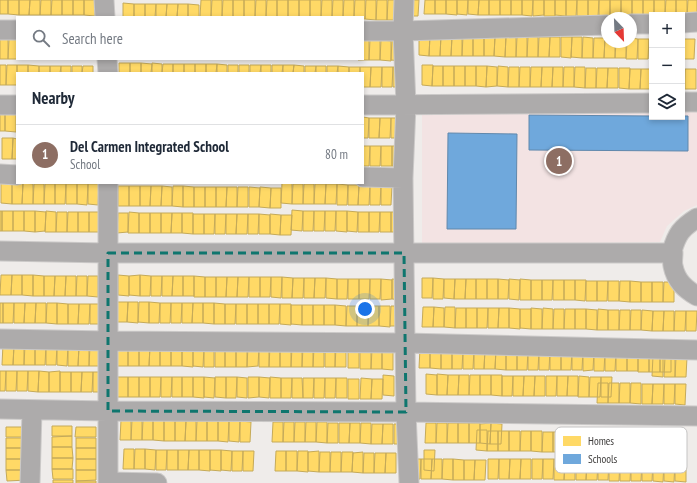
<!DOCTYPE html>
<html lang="en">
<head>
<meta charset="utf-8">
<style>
  :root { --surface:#fff; --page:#f6f6f7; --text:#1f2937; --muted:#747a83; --line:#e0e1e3; --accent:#7c7a78 }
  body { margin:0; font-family:"PT Sans Narrow",sans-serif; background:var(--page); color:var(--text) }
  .controls { position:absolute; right:12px; top:12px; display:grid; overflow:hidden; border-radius:0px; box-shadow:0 2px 6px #0003 }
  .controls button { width:36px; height:36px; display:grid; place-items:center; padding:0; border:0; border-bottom:1px solid var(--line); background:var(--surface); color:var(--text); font:20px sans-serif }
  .compass { position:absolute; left:601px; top:12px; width:36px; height:36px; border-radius:50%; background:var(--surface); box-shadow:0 2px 6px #0003; rotate:157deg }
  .you { position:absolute; left:365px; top:309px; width:14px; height:14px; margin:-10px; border:3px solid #fff; border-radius:50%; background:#1a73e8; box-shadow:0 0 0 6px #1a73e833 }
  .badge { display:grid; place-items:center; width:26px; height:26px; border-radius:50%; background:var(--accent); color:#fff; font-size:13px; font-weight:700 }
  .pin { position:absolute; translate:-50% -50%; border:2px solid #fff; box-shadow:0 1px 4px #0006 }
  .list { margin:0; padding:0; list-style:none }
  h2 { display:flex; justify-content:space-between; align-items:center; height:52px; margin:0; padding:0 16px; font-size:17px }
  h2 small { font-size:13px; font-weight:400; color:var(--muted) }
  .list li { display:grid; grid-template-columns:26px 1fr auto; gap:12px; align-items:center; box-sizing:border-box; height:60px; padding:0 16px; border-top:1px solid var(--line) }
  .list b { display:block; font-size:15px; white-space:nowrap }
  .list p { margin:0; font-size:13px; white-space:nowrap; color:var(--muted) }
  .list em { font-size:13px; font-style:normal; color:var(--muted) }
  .icon { flex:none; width:22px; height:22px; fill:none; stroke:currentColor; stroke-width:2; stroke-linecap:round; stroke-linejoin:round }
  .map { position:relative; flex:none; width:697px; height:483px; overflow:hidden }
  .search { position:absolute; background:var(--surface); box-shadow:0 2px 6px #0003; left:16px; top:16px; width:348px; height:44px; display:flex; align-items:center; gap:10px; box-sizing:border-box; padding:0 14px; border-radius:0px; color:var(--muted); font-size:15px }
  .panel { position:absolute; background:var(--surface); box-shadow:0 2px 6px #0003; left:16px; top:72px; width:348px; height:112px; border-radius:0px }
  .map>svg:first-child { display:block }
  .education { fill:#f3e3e3 }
  .homes { fill:#ffd966; stroke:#c5aa59 }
  .schools { fill:#6fa8dc; stroke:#6088ac }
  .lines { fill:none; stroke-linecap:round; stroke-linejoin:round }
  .street-casing { stroke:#cbc9c8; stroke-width:21 }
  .street { stroke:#adabab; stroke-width:19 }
  .marked { fill:none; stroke:#0f766e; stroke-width:3; stroke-dasharray:8 5; stroke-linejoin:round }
  .key { fill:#fff; stroke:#c5c4c4; stroke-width:1 }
  .key-label { font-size:11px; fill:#3e3c3b }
</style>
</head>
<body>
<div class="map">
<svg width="697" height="483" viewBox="0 0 697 483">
  <rect width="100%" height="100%" fill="#efecea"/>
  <path class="education" d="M422 111H652V117H682V112H697V205L684 211 667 226 660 242 422 245Z"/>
  <path class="homes" d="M0 0H8V14H0Z
    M8 0H19V15L8 14Z
    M19 0H30L29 15H19Z
    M30 0H40V15H29Z
    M41 0H51V15H40Z
    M52 0H62V15H51Z
    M62 0H73V15H62Z
    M73 0H84V15H73Z
    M84 0H95V16L84 15Z
    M201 0H211V17H200Z
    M212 0H222V17H211Z
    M223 0H233V17H222Z
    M233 0H244V17H233Z
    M244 0H255V17H244Z
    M256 0H266V17H255Z
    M267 0H277V17H266Z
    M277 0H288V17H277Z
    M288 0H299V17H288Z
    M299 0H310V17H299Z
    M310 0H321V17H310Z
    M322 0H332V17H321Z
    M333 0H343V17H332Z
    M344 0H354V17H343Z
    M355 0H365V19H363V17H354Z
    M366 0H376V20L365 19Z
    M377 0H387V20H376Z
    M388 0H398V20H387Z
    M408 0H419L418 16H408Z
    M425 0H435V14H424Z
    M435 0H446V14H435Z
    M446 0H457V15L446 14Z
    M457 0H468L467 15 457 14Z
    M468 0H479L478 15 468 14Z
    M479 0H489V15H478Z
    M489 0H500V15H489Z
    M500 0H511V15H500Z
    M511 0H522V15H511Z
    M522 0H533L532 16 522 15Z
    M533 0H544V15L533 16Z
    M544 0H555V16H544Z
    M555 0H566V16L555 15Z
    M566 0H577L576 16H566Z
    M577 0H588V16H577Z
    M588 0H599L598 16H588Z
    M599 0H610V17L599 16Z
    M610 0H621V17H610Z
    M621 0H632V17H621Z
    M632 0H643V17H632Z
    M643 0H654V15L643 17Z
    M654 0H665V15H654Z
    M666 0H676V15H665Z
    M676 0H687V18L682 15H676Z
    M688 0H697V18H687Z
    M123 3 134 4V17H123Z
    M134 4H145V17H134Z
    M145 4H156L155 17H145Z
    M156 4H167L166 17H156Z
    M167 4H178L177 17H166Z
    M178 4H188V17H177Z
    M188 4 199 5V17H188Z
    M419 35H430L429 56 419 55Z
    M430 35H441L440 56H429Z
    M441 35 452 36 451 56H440Z
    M452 36H462V56H451Z
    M463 36H473V56H462Z
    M473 36H484V56H473Z
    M484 36 495 37 494 56H484Z
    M495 36H506L505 57 494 56Z
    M506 36 516 37V57H505Z
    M517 37H527V57H516Z
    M528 37H538V57H527Z
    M539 37H550L549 57H538Z
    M550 37H560V57H549Z
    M561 37H572L571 58 561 57Z
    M572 37H582V58L571 57Z
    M583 37 593 38V58H582Z
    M594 38H605L604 58H593Z
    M605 38H607V42H615V58H604Z
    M631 38 638 39 637 59H626L627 42H631Z
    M0 39H8V59H0Z
    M9 39H17V59H19H8Z
    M638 39H649L648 59H638Z
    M649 39H652V59H649Z
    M684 39H695L694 59H684Z
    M363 40H369V60H358V59H363Z
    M370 40H380V60H369Z
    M381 40 391 41V61L380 60Z
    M392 40H402V61L391 60Z
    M616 42H626V58H615Z
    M119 63H130V73H119Z
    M130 63H141V73H130Z
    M141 63 152 64 151 73H141Z
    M152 63 162 64V73H152Z
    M163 64H173V73H162Z
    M173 64H184V73H173Z
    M184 64H195V73H184Z
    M195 64H206V73H195Z
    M206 64H217L216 73H206Z
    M217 64 227 65V73H217Z
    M0 65H6V85H0Z
    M7 65H17V85H6Z
    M17 65H28V73H17Z
    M28 65 39 66V73H28Z
    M228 65H238V73H228Z
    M239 65H249V73H239Z
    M250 65H261L260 73H250Z
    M261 65H271V73H261Z
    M272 65H283L282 73H272Z
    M283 65H294L293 73H283Z
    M294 65 304 66V73H293Z
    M422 65H433L432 86 422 85Z
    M39 66H50V73H39Z
    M50 66H61L60 73H50Z
    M61 66H71V73H61Z
    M72 66H82V73H72Z
    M83 66H93V73H82Z
    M305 66H316L315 73H305Z
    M316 66H326V73H316Z
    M327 66H338L337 73H327Z
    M338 66 349 67V73H338Z
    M433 66H443V86H432Z
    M443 66H454V86H443Z
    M454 66H465V86H454Z
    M465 66H476V86H465Z
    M476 66H487L486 87 476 86Z
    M487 66 497 67V86L486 87Z
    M498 66 508 67V87L497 86Z
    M349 67H360V73H349Z
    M360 67H371L370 87H363V73H360Z
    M371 67H382L381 87H370Z
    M382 67H393L392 87H382Z
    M393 67H404L403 87H393Z
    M509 67H519V87H508Z
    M520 67H530V87H519Z
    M531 67H542L541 87H530Z
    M542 67H553L552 87H541Z
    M553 67H563V87H552Z
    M564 67H574V87H563Z
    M575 67H585V88L574 87Z
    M586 68H596V88H585Z
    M597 68H608L607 88H596Z
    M608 68H618V88H607Z
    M619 68H630L629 89 619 88Z
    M630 69H641L640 89H629Z
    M641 69H651V89H640Z
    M682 69H685L684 89H682Z
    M685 69H696V89H685Z
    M0 111H5V131H0Z
    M5 111H16V132L5 131Z
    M363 117 369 118 368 138H363Z
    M369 118H380L379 138H369Z
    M380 118H391L390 138H379Z
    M391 118H402V138H391Z
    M2 138H13L12 159H2Z
    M13 138 17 139V159H12Z
    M363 146H370L369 166H363Z
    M370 146H381L380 166H370Z
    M381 146H392V166H381Z
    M392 146H403V166H392Z
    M1 183H12V204L1 203Z
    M12 183H23L22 204H12Z
    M23 183 33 184V204H22Z
    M282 183H292V204L281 203Z
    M34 184H44V204H33Z
    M45 184H55V204H44Z
    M55 184H66L65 204H55Z
    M66 184H77V204H66Z
    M77 184H88L87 205 77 204Z
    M88 184H99L98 205 88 204Z
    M293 184H303V204H292Z
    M304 184H314V204H303Z
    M315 184H326L325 204H314Z
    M326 184H337L336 204H325Z
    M337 184 348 185 347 205H337Z
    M348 185H359L358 205H348Z
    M359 185H370L369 205H358Z
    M370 185H381L380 205H370Z
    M381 185H392L391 205H381Z
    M118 186H129V206H118Z
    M129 186H140V206H129Z
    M140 186H151L150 206H140Z
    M151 186H162L161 206H150Z
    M162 186 172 187V206H161Z
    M173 186H183V207L172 206Z
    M183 186 194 187V207H183Z
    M194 187H205V207H194Z
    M205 187H216V207H205Z
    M216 187H227L226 207H216Z
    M227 187H237V207H226Z
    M238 187H248V207H237Z
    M249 187 260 188 259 207H249Z
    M260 187 271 188 270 208 259 207Z
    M271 188H281V208H270Z
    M292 210 303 211 302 231 291 230Z
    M0 211H2V231H0Z
    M2 211H13V231H2Z
    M13 211H24V231H13Z
    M24 211H35V232L24 231Z
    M35 211 46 212 45 231 35 232Z
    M46 211 56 212V232H45Z
    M303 211H314L313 231H303Z
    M314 211H325L324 231H314Z
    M325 211H336L335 231H325Z
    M336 211H347V232L336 231Z
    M347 211 358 212 357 232 347 231Z
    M57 212H67V232H56Z
    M68 212H78V232H67Z
    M78 212H89V232H78Z
    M89 212H100V232H89Z
    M129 212 139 213V233H128Z
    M358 212H369V232H358Z
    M369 212H380L379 232H369Z
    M380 212H391V232H380Z
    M391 212H402V232H391Z
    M118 213H128V232L117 233Z
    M139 213H150V233H139Z
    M150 213H161V233H150Z
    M161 213H172L171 233H161Z
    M172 213H182V233H171Z
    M182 213H193V234L182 233Z
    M193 214H204V234H193Z
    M204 214H215L214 234H204Z
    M215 214H226L225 234H215Z
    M226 214H237L236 234H226Z
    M237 214H248L247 234H236Z
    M248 214H259L258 234H248Z
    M259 214 270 215V234H259Z
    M270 214 281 215 280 235 270 234Z
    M281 215H292L291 235H280Z
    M1 275H12L11 295H0Z
    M12 275H22V295H11Z
    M22 275H33V296L22 295Z
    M33 275 44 276V296H33Z
    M118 275 129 276V296L118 295Z
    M140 275 151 276 150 296H140Z
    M140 275V296L129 295V276Z
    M44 276H55L54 296H44Z
    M55 276H66L65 296H54Z
    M66 276H76V296H65Z
    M77 276H87V296H76Z
    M88 276H98V297L87 296Z
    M151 276H162L161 296H151Z
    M162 276H173L172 296H162Z
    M173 276H183V296H172Z
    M183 276H194V296H183Z
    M194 276 205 277V297H194Z
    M205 277H216V297H205Z
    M216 277H227L226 297H216Z
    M227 277H238L237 297H226Z
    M238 277H249L248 297H237Z
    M249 277H260V297H249Z
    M260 277H271L270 297H260Z
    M271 277H282L281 298 271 297Z
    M282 277 293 278 292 298H282Z
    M293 278H304L303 298H292Z
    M304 278H315L314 298H304Z
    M315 278H326L325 298H314Z
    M326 278 337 279V299L326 298Z
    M422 278H433L432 298H422Z
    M433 278 444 279 443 299H433Z
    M337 279H348L347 299H337Z
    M348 279H359V299H348Z
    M359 279H370L369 299H359Z
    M370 279H381L380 299H370Z
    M381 279 392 280V299L381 300Z
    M392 279 403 280V300L392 299Z
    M444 279H455L454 299 444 298Z
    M455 279H466L465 299H454Z
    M466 279H476V299H465Z
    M476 279H487V299H476Z
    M487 279H498V299H487Z
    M498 279 509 280 508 299H498Z
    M509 279 520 280 519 300 509 299Z
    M520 279 531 280V300H520Z
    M531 280H542V300H531Z
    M542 280H553L552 300H542Z
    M553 280H564V300H553Z
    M564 280H575V300H564Z
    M575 280H586L585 301 575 300Z
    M586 281H597V301H586Z
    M597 281H608L607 301H597Z
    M608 281H619V301H608Z
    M620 281H630V302L619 301Z
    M630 281 641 282V302H630Z
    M641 282H652V302H641Z
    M652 282H663V302H652Z
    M664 282H674V302H663Z
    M117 302H128L127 322H116Z
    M128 302H138V323L127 322Z
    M139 302H149V323L138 322Z
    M149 302 160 303 159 323H149Z
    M0 303H3V323H0Z
    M3 303H14L13 323H3Z
    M14 303H25L24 323H14Z
    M25 303H36L35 323H24Z
    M36 303H46V323H35Z
    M47 303H57V324L46 323Z
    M57 303 68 304V324H57Z
    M160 303H171L170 323H160Z
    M171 303H182L181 323H171Z
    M182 303H193L192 323H182Z
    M193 303H203V323H192Z
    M203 303H214V324L203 323Z
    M214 303 225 304V324H214Z
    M68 304H79L78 324H68Z
    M79 304H90L89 324H78Z
    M90 304H101L100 324H90Z
    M225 304H236L235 324H225Z
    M236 304H247V324H236Z
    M247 304H258V324H247Z
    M258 304H269V324H258Z
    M269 304H280L279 324H269Z
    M280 304H291V325L280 324Z
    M291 305H302V325L291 324Z
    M302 305H313V325H302Z
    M313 305H324V325H313Z
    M324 305H335V325H324Z
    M335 305 346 306V326L335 325Z
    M347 306H357V326H346Z
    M357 306H368V326H357Z
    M369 306H379V326H368Z
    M379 306H390V327L379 326Z
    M391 306H401V326H390Z
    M423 307H434L433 327H422Z
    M434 307 444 308V327H433Z
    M445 307H455V328L444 327Z
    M456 308H466V328H455Z
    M466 308H477V328H466Z
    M477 308H488L487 328H477Z
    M488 308H499L498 328H488Z
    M499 308H509V328H498Z
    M509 308 520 309V329L509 328Z
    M531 308 542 309V329H531Z
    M543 308 553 309V329H542Z
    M520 309H531V329L520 328Z
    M554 309H564V329H553Z
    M565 309H575V329H564Z
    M575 309H586V329H575Z
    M586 309 597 310V330L586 329Z
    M598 309 608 310V330H597Z
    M608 310H619V330H608Z
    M620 310H630V330H619Z
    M631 310H641V330H630Z
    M642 310 653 311 652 331 641 330Z
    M653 311H664L663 331H652Z
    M664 311H674V331H663Z
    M675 311H686L685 331H674Z
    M686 311H697L696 331H686Z
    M3 344 14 345 13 365H2Z
    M14 345H24V365H13Z
    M25 345H35V365H24Z
    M35 345H46L45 365H35Z
    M46 345H57L56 365H46Z
    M57 345H68L67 366 57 365Z
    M68 345 79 346 78 366H68Z
    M79 346H89V366H78Z
    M90 346H100V366H89Z
    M117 346H128V366H117Z
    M128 346H139V366H128Z
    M139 346H150L149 366H139Z
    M150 346H160V366H149Z
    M160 346H171V366H160Z
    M182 346H193V367L182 366Z
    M182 346V366H171V347Z
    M193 346 204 347 203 367 193 366Z
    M215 346 225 347V367H215Z
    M225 346 236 347V367H225Z
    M248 346 259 347 258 366 247 367Z
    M269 346V367H259V347Z
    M270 346 280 347V367H269Z
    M204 347H214V367H204Z
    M236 347H247V367H236Z
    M280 347H291V367H280Z
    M292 347H302V367H291Z
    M303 347H313V367H302Z
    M314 347H324V367H313Z
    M325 347H335V367H325Z
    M336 347H346V367H335Z
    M348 348H359V368H348Z
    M420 348H430V368H419Z
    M430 348H441V369L430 368Z
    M441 348 452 349V369H441Z
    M360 349H371V369H360Z
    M372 349H382V369H371Z
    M382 349H393V370L382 369Z
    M452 349H463L462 369H452Z
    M463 349H474L473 369H463Z
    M474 349H485L484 369H474Z
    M485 349H496L495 369H484Z
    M496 349H506V370L495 369Z
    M517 349 528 350 527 370H517Z
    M517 349V370H506V350Z
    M528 350H539L538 370H528Z
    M539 350H550L549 370H539Z
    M550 350H561V370H550Z
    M561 350H572L571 370H561Z
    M572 350H583L582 370H572Z
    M583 350 594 351 593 370 583 371Z
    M594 350 605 351 604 371H594Z
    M605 351H616L615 371H605Z
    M616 351H627V371H616Z
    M627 351H638V371H627Z
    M638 351 649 352V372H638Z
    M649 352H660V372H649Z
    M660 352H671V372H660Z
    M653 356 663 357V377L652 376Z
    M665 357H675V377H664Z
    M676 357H687L686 377H675Z
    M0 371H6L5 391H0Z
    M6 371H17L16 391H6Z
    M17 371H28L27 391H17Z
    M28 371H39L38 392 28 391Z
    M39 371 49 372V392H38Z
    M60 371V392H49V372Z
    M60 372H71V392H60Z
    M71 372H82L81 392H71Z
    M82 372H93L92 392H81Z
    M93 372H104L103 392H93Z
    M426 374 437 375V395L426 394Z
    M437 374 448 375 447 395H437Z
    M383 375 394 376V396L383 395Z
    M448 375H459L458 395H447Z
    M459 375H469V395H458Z
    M470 375H480V395H469Z
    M480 375H491V395H480Z
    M491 375H502V396L491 395Z
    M502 376H513L512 396H502Z
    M513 376H524L523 396H513Z
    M524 376H535L534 396H523Z
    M535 376H545V396H534Z
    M546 376H557L556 396H546Z
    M557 376H568L567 396H557Z
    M568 376H578V396H567Z
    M579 376 589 377V397H578Z
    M117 377H128V397H117Z
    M128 377H139V397H128Z
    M139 377H150V397H139Z
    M150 377H161L160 397H150Z
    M161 377H172L171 397H161Z
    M172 377H182V397H172Z
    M182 377H193V397H182Z
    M193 377H204V398L193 397Z
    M204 377 215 378 214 398 204 397Z
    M215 377H226V398L215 397Z
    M226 377H237L236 398H226Z
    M237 377 247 378V398L237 397Z
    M248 377H259V397L248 398Z
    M259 377 270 378 269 398 259 397Z
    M270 377 281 378V398H270Z
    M590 377H601L600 397H589Z
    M601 377H612L611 397H601Z
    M281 378H292L291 398H281Z
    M292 378H302L303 398H292Z
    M303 378H314L313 398H303Z
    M314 378H325L324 398H314Z
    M325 378H336L335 398H325Z
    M336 378H347V398H336Z
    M361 378 372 379 371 399H360Z
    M348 379H359V399H348Z
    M372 379H383L382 399H371Z
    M598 383H608V403H597Z
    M609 383H619V403H608Z
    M620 383H630V403H619Z
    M631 383H641V404L630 403Z
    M642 384H653L652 404H642Z
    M653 384H664L663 404H652Z
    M664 384H675L674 404H664Z
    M675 384H686L685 405 675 404Z
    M121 420H131V440H120Z
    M132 420H142V440H131Z
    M143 420H153V440H142Z
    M153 420H164V441L153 440Z
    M164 420 175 421V441H164Z
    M175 421H186L185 441H175Z
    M186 421H196V441H185Z
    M197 421H207V441H196Z
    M207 421H218V441H207Z
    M218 421H229L228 442 218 441Z
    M229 421H240L239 442 229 441Z
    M240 421 251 422 250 442H240Z
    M273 422H283V442H272Z
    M284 422H294V442H283Z
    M295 422H305V442H294Z
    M306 422H316V442H305Z
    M317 422H327V443L316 442Z
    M328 423H338V443H327Z
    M339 423H350L349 443H339Z
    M350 423H360V443H349Z
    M361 423H371V444L360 443Z
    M426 423H436V443H425Z
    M437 423H447V443H436Z
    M448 423H458V443H447Z
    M458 423H469V443H458Z
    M469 423H480V443H469Z
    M491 423 502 424 501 444H490Z
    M491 423 490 444 480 443V424Z
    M372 424H383L382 444H371Z
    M383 424H393V444H382Z
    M394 424H405L404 444H394Z
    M52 426H72V436H52Z
    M6 427H26V437H6Z
    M76 427H96V437H75Z
    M477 430H487V451L476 450Z
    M488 431H498V451H487Z
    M498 431H509V451H498Z
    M509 431H520V451H509Z
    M521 431H531V451H520Z
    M531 431H542V452L531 451Z
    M543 432H553V452H542Z
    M553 432H564V452H553Z
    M72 436V447H52V437Z
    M6 438H26V448H6Z
    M76 438H96V448H76Z
    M52 447H72L73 458H52Z
    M6 448H26L27 459H6Z
    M76 448H96V459H76Z
    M124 449H134V469H123Z
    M135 449H145V469H134Z
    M145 449 156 450 155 470 145 469Z
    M156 450H167L166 470H156Z
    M167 450H178V470H167Z
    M178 450H189L188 470H178Z
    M189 450H199V470H188Z
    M199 450H210V471L199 470Z
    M210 450H221V471L210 470Z
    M221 450 232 451 231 471 221 470Z
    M424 450H435L434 471 424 470Z
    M232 451H243L242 471H232Z
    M243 451H254L253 471H243Z
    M276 451H286V471H275Z
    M286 451H297V471H286Z
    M298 451H308V472L297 471Z
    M319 451V472L308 471V452Z
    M320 452H330V472H319Z
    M331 452H341V472H330Z
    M342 452H353L352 472H341Z
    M363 452V473L352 472 353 453Z
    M364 453H374V473H363Z
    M375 453H386L385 473H374Z
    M386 453H396V473H385Z
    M52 458H73L72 469H52Z
    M6 459H26V470H6Z
    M76 459H96V470H76Z
    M410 459H421L420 479H409Z
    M421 459H432L431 479H421Z
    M432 459H442V479H431Z
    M443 459H453V480L442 479Z
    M453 459 464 460V480H453Z
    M488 459H499L498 479H488Z
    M499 459H510L509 479H499Z
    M510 459H521L520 479H509Z
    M521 459H531V479H520Z
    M532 459H543L542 479H532Z
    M543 459H554L553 479H543Z
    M554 459 565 460 564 480H554Z
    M464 460H475L474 480H464Z
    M475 460H486L485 480H474Z
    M565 460H575V480H564Z
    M576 460H587L586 480H576Z
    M587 460H598L597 480H586Z
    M598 460H609L608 480H598Z
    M609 460 620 461 619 481H609Z
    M620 461H631L630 481H620Z
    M631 461H642L641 481H631Z
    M642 461H653L652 481H642Z
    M653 461H664L663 482 653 481Z
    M664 461H675L674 482 664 481Z
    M675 461 686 462V482L675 481Z
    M52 469H73V479H53Z
    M6 470H26L27 480 7 481Z
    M76 470H96V480L76 481Z
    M53 480H73V483H53Z
    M76 481H96V483H76Z"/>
  <path class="schools" d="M529 115 652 116V117H682V116H688V151L529 150Z
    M448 133 517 134 516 229H447Z"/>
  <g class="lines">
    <defs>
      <path id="street" d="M104 0 105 17
        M404 0 403 31 406 105 403 178 405 343 406 412 409 483
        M682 23 697 22
        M631 24H652
        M0 30H17
        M363 31H403L607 25
        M107 59 108 73
        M682 102H697
        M0 105H17
        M363 105 652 103
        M0 174 17 175
        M363 177 403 178
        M108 183V483
        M697 218C681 228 677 234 672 251L673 253C673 257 672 262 673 266 676 281 685 289 697 296
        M0 251 108 253H673
        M0 339 108 341 405 343 697 350
        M0 409 108 411 406 412 697 416
        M108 482 157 483
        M30 483 32 410"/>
    </defs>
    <use href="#street" class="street-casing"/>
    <use href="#street" class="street"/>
  </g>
  <path class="marked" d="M108 253H404L406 412 108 411Z"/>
  <rect x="555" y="427" width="132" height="46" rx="6" class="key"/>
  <rect x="563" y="436" width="18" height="10" fill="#ffd966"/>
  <rect x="563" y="454" width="18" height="10" fill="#6fa8dc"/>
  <g class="key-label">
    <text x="588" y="445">Homes</text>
    <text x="588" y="463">Schools</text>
  </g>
</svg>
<div class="controls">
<button>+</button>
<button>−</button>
<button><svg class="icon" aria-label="layers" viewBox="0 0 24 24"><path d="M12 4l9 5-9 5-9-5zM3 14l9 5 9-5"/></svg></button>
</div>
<svg class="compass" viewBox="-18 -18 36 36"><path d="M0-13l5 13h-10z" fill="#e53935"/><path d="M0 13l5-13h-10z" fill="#747a83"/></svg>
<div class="you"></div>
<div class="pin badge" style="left:559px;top:161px;background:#8d6e63">1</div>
<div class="search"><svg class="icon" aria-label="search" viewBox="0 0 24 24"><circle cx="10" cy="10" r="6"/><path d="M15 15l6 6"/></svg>Search here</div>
<section class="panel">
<h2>Nearby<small></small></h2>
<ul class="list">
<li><span class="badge" style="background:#8d6e63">1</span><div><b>Del Carmen Integrated School</b><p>School</p></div><em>80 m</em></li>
</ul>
</section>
</div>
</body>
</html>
